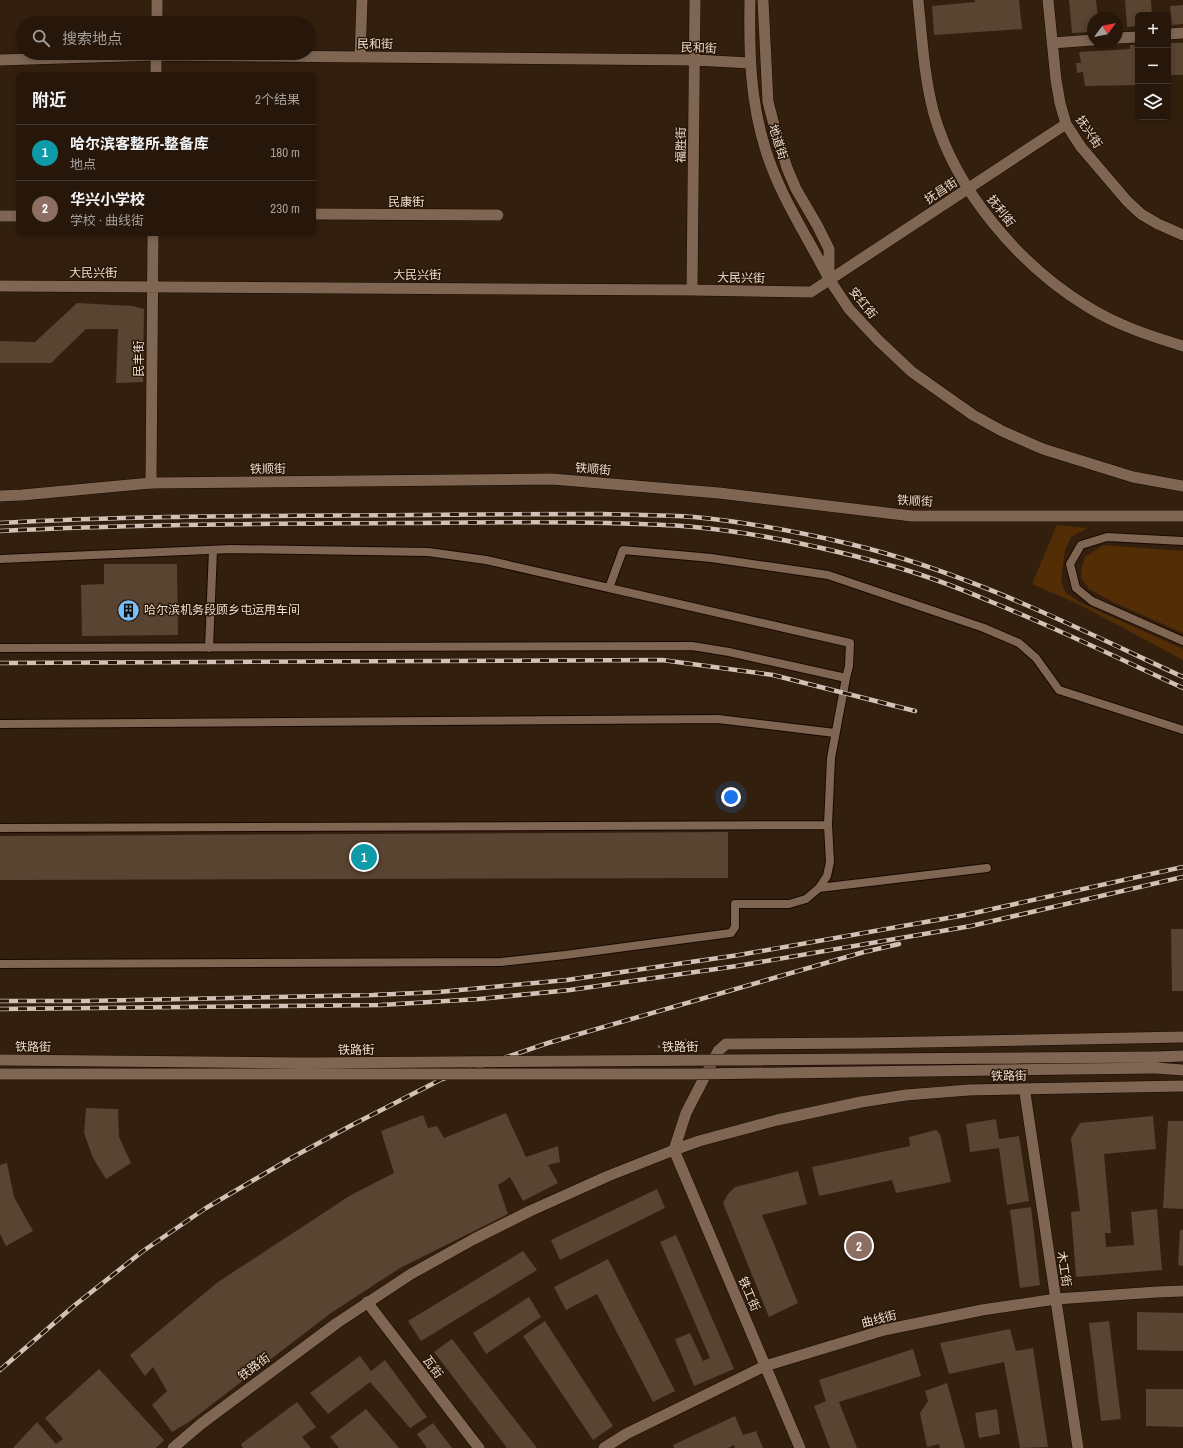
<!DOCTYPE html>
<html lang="zh">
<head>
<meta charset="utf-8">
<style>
  :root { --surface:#26170a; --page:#2e2013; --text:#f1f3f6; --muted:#a49f9c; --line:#42362b; --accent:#1a73e8 }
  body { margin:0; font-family:"Archivo Narrow","Noto Sans SC",sans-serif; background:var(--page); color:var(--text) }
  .controls { position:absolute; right:12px; top:12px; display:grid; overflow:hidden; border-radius:6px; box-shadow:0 2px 6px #0003 }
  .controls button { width:36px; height:36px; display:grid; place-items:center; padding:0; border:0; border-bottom:1px solid var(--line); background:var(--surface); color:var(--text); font:20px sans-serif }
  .compass { position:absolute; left:1087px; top:12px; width:36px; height:36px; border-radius:50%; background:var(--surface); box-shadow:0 2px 6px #0003; rotate:58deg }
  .you { position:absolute; left:731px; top:797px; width:14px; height:14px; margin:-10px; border:3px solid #fff; border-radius:50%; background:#1a73e8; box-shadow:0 0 0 6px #1a73e833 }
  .badge { display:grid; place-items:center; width:26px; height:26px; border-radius:50%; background:var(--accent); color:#fff; font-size:13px; font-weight:700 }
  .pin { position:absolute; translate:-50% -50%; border:2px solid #fff; box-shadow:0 1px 4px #0006 }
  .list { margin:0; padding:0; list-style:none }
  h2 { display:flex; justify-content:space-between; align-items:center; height:52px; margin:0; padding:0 16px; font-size:17px }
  h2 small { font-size:13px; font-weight:400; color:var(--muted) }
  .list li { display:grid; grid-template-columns:26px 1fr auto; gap:12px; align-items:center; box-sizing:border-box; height:56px; padding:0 16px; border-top:1px solid var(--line) }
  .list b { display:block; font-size:15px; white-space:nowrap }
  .list p { margin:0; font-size:13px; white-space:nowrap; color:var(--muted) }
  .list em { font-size:13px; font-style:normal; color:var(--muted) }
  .icon { flex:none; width:22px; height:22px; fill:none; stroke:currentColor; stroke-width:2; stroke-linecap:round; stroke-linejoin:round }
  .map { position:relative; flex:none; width:1183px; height:1448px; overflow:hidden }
  .search { position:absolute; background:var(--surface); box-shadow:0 2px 6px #0003; left:16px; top:16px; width:300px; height:44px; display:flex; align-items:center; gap:10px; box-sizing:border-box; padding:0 14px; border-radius:22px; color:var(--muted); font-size:15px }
  .panel { position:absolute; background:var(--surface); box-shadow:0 2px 6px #0003; left:16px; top:72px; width:300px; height:164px; border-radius:6px }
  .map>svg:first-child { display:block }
  .green { fill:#522d06 }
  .building { fill:#594331 }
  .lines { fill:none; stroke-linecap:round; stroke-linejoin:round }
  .service-casing { stroke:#1a0800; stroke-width:10 }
  .tertiary-casing { stroke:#1a0800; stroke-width:12 }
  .secondary-casing { stroke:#1a0800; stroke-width:12 }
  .path { stroke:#817062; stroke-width:2.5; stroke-dasharray:2 2; stroke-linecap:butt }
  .service { stroke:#7e6653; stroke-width:8 }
  .tertiary { stroke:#7e6653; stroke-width:11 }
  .secondary { stroke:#7e6653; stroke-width:11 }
  .rail-casing { stroke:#d0c2b7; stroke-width:4.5 }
  .rail { stroke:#291605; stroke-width:3; stroke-dasharray:9; stroke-linecap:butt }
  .secondary-bridge-casing { stroke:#1a0800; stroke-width:12; stroke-linecap:butt }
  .secondary-bridge { stroke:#7e6653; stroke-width:11 }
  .labels { text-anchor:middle; stroke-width:3; stroke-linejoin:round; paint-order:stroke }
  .street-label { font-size:12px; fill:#ebddd3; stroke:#291605 }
  .poi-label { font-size:12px; fill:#ebddd3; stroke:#291605; text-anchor:start }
</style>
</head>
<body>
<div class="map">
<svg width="1183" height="1448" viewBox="0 0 1183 1448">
  <rect width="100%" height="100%" fill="#331f0e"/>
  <path class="green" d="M1057 525 1088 528 1071 537 1065 550 1061 580 1065 592 1081 603 1183 649V660L1080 605 1032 584Z
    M1103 545 1183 551V633L1113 602 1089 589 1081 578 1082 566 1085 557Z"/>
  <path class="building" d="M975 0H1019L1022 29 934 35 932 6 975 2Z
    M1069 0H1096L1098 18H1093V32L1072 33Z
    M1125 0H1151L1152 15H1138V26L1127 27Z
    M1183 5V24L1172 25 1170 6Z
    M1168 43H1183V75H1168Z
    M1130 45H1138V85L1085 86 1083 72 1077 73 1076 63H1081L1079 52 1130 49Z
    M77 303 132 306 144 309 143 382 116 383 118 329H86L51 363H0V341L35 342Z
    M104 564H177L178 635 82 636 81 585 104 584Z
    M728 832V878L0 880V836Z
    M1171 929H1183V991H1172Z
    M86 1108 118 1109 119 1137 131 1163 106 1179 93 1158 84 1133Z
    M506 1113 526 1157 558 1146 560 1162 548 1165 558 1183 523 1201 510 1177 498 1185 508 1214 400 1268 331 1313 189 1422 172 1432 152 1405 167 1391 153 1367 145 1376 130 1355 218 1282 351 1195 394 1173 381 1131 423 1115 428 1128 437 1126 444 1138Z
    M1153 1116 1156 1149 1104 1154 1111 1233H1105L1106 1247 1134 1245 1131 1212 1157 1209 1162 1270 1076 1277 1071 1212 1080 1211 1071 1138 1080 1123Z
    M996 1119 999 1139 1019 1136 1029 1201 1007 1205 999 1148 970 1152 966 1124Z
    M1168 1121H1183V1209L1163 1208Z
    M936 1130 940 1134 951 1182 896 1193 892 1180 819 1196 812 1167 910 1146 909 1137Z
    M7 1163 14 1197 33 1231 6 1246 0 1234V1165Z
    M798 1171 807 1204 762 1215 798 1303 769 1317 723 1203 728 1194 735 1187Z
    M657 1189 665 1208 560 1260 551 1240Z
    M1031 1207 1040 1285 1020 1288 1010 1210Z
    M1180 1230H1183V1266L1178 1265Z
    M676 1235 734 1369 694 1386 675 1339 690 1333 703 1361 710 1358 660 1242Z
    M523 1251 537 1270 421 1341 408 1321Z
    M608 1259 675 1391 653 1402 597 1294 566 1310 554 1287Z
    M529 1297 541 1317 486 1354 473 1333Z
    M1137 1312 1183 1313V1351L1137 1350Z
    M545 1321 613 1426 593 1440 523 1336Z
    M1109 1321 1121 1419 1101 1421 1089 1323Z
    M1010 1329 1016 1351 1033 1348 1048 1447 1020 1448 1004 1362 949 1374 940 1343Z
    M452 1339 537 1448H507L434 1352Z
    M913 1349 921 1376 839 1402 857 1448H830L814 1406 826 1401 819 1380Z
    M360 1356 371 1371 385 1360 427 1417 410 1428 370 1382 328 1414 310 1393Z
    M99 1369 164 1440 156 1448H13L37 1422 56 1444 63 1439 45 1418Z
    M947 1383 965 1448H940L939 1444 927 1447 920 1413 928 1401 925 1391Z
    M1146 1389H1183V1427L1146 1426Z
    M297 1402 316 1427 302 1437 311 1448H243L241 1444Z
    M366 1409 399 1448H339L330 1437Z
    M997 1409 1000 1434 979 1438 975 1413Z
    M735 1416 743 1435 756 1431 763 1448H735L734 1445 728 1448H674L673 1445Z
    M433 1423 452 1448H427L417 1434Z"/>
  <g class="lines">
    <defs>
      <path id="service" d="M1183 541 1107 537 1081 545 1070 564 1076 588 1092 601 1183 641
        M0 559 231 549 428 552 486 560 609 588 623 550 711 558 828 575 984 628 1019 643 1036 658 1059 690 1183 730
        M609 588 850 643 849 666 846 678
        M0 648 692 646 729 652 846 678 831 758 828 825 830 862 827 876 819 888 806 899 789 904H735V927L731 933 565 955 501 962 0 964
        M209 648 213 550
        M0 724 718 719 835 733
        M0 828 828 825
        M819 888 987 868"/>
      <path id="tertiary" d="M918 0C922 38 924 77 934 114 956 191 1020 266 1088 307 1117 325 1150 336 1183 346
        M1048 0 1056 80 1060 103 1066 124 1081 147 1127 201 1141 214 1158 224 1183 235
        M157 23V0
        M1168 34 1183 33
        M1117 38 1138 37
        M1052 43 1093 40
        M360 57 362 0
        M0 60 156 55 695 60 750 63
        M156 74V53
        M314 214 498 215
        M0 216H18
        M0 286 692 290 811 292 1066 124
        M692 290 695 0
        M151 483 153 234
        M1025 1093 1078 1448
        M674 1150 800 1448
        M367 1302 479 1448
        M604 1448 626 1434 765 1366 884 1330 982 1310 1056 1299 1157 1292 1183 1291"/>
      <path id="secondary" d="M750 0C749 52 750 101 766 151 780 196 807 236 828 277
        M763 0 768 102 773 121 787 168 796 189 817 225 829 249V279L849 309 878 340 912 372 973 415 1002 431 1043 449 1133 477 1183 486
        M0 496 22 495 151 483 552 479 719 493 912 516H1183
        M1155 1057 1183 1056
        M1156 1068 1183 1070
        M674 1150 686 1113 718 1051 726 1044 868 1043 1183 1037
        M173 1448 201 1424 337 1323 411 1274 474 1239 530 1211 608 1176 674 1150 699 1141 777 1120 861 1102 906 1095 969 1090 1183 1086"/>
    </defs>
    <use href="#service" class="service-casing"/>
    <use href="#tertiary" class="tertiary-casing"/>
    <use href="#secondary" class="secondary-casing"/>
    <path class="path" d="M658 1047 686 1040"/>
    <use href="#service" class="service"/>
    <use href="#tertiary" class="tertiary"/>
    <use href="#secondary" class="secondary"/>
    <defs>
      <path id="rail" d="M0 523C138 515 276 516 414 515 477 514 540 514 603 514 633 515 664 515 694 517 747 522 799 532 850 544 967 572 1075 627 1183 677
        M0 531C132 524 264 524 396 523 467 523 538 521 609 523 637 524 666 524 694 527 759 533 823 547 885 564 923 574 959 588 994 603 1058 629 1120 659 1183 688
        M0 663 662 660 773 675 915 711
        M0 1001H85L373 995 439 992 567 980 739 955 965 915 1183 867
        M0 1009 381 1005 479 999 570 990 737 966 971 926 1183 877
        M0 1370 75 1305 143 1251 206 1208 293 1157 352 1125 442 1079 548 1043 864 952 899 944"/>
    </defs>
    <use href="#rail" class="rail-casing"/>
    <use href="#rail" class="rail"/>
    <defs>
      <path id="secondary-bridge" d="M0 1060 305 1063 1155 1057
        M0 1074H695L1156 1068"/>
    </defs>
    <use href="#secondary-bridge" class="secondary-bridge-casing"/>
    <use href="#secondary-bridge" class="secondary-bridge"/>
  </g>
  <defs>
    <symbol id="building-disc" viewBox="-11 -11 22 22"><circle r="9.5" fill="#7abff8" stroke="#291605"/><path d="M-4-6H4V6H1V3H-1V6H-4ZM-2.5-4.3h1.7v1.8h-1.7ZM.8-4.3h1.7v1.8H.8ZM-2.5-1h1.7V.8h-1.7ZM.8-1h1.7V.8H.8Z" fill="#111"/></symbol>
  </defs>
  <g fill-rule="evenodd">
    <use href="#building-disc" x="116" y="598" width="25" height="25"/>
  </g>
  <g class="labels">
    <g class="street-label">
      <text transform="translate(375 44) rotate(1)" y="4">民和街</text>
      <text transform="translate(699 48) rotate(2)" y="4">民和街</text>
      <text transform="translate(1089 132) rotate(56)" y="4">抚兴街</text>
      <text transform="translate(778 142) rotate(72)" y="4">地道街</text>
      <text transform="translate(681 145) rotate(-89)" y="4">福胜街</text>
      <text transform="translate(941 191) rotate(-33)" y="4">抚昌街</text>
      <text x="406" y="206">民康街</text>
      <text transform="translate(1001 211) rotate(52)" y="4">抚利街</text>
      <text x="93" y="277">大民兴街</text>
      <text x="417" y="279">大民兴街</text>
      <text transform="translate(741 278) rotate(1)" y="4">大民兴街</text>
      <text transform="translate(863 303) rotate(51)" y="4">安红街</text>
      <text transform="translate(139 359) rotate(-90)" y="4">民丰街</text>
      <text transform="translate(268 469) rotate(-1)" y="4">铁顺街</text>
      <text transform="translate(593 469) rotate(5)" y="4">铁顺街</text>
      <text transform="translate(915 501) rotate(3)" y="4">铁顺街</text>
      <text transform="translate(33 1047) rotate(1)" y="4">铁路街</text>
      <text x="680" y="1051">铁路街</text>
      <text x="356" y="1054">铁路街</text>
      <text transform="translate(1009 1076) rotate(-1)" y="4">铁路街</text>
      <text transform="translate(1064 1269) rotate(81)" y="4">木工街</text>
      <text transform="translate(749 1294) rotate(67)" y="4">铁工街</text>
      <text transform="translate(879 1319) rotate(-14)" y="4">曲线街</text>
      <text transform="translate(254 1367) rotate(-37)" y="4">铁路街</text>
      <text transform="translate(433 1367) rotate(53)" y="4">瓦街</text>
    </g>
    <g class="poi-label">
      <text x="144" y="614">哈尔滨机务段顾乡屯运用车间</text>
    </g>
  </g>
</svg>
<div class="controls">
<button>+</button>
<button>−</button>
<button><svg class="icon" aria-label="layers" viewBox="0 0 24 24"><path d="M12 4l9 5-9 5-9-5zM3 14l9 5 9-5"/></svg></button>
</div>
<svg class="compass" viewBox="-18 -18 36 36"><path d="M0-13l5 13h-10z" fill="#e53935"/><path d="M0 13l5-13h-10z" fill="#a49f9c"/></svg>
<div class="you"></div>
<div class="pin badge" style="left:364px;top:857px;background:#0f9aa8">1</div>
<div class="pin badge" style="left:859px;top:1246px;background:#8d6e63">2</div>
<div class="search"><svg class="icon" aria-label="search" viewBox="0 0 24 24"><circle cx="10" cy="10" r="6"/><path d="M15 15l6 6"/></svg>搜索地点</div>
<section class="panel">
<h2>附近<small>2个结果</small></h2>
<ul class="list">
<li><span class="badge" style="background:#0f9aa8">1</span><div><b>哈尔滨客整所-整备库</b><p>地点</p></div><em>180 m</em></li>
<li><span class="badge" style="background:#8d6e63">2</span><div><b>华兴小学校</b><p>学校 · 曲线街</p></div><em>230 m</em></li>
</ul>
</section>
</div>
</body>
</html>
